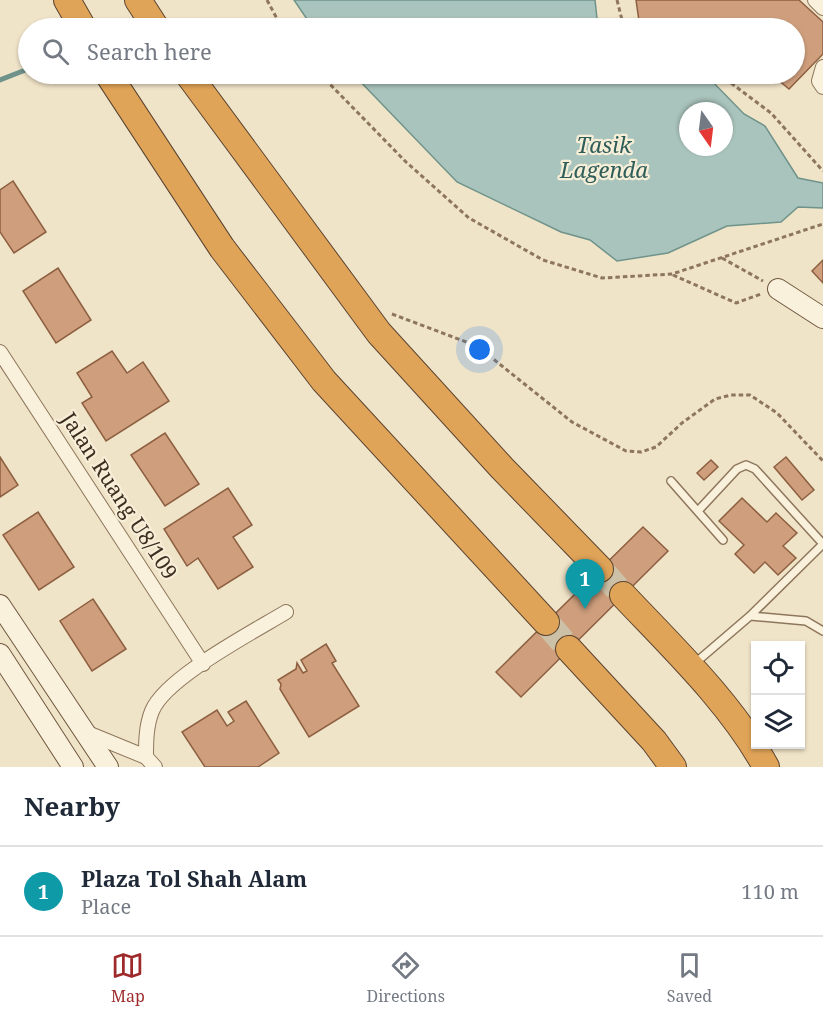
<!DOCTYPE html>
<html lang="en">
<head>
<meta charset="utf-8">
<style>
  :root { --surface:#fff; --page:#f6f6f7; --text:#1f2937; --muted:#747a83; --line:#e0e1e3; --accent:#9e2a2b }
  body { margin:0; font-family:"Noto Serif",serif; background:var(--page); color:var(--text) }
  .controls { position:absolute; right:18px; bottom:18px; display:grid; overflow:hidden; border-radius:0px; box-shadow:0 2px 4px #0004 }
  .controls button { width:54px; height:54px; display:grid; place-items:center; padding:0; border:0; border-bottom:2px solid var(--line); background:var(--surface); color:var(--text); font:30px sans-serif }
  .compass { position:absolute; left:679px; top:102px; width:54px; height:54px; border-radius:50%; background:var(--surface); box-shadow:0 2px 4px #0004; rotate:166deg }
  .you { position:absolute; left:480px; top:350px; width:21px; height:21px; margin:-15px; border:4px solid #fff; border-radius:50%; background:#1a73e8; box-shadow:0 0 0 9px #1a73e833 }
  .badge { display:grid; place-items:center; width:39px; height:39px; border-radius:50%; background:var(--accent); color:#fff; font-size:20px; font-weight:700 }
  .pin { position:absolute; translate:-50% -50px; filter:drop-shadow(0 2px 3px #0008) }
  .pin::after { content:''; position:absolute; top:32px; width:21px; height:18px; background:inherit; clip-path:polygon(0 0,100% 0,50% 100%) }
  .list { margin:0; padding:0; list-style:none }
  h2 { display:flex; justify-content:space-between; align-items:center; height:78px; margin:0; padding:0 24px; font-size:26px }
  h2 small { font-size:20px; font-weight:400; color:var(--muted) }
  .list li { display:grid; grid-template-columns:39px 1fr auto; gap:18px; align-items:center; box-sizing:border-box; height:90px; padding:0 24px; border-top:2px solid var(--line) }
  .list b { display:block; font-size:22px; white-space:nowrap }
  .list p { margin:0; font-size:20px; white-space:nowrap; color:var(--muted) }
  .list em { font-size:20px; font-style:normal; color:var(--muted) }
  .icon { flex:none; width:33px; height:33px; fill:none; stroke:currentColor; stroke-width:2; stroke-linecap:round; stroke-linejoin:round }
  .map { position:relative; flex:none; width:823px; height:767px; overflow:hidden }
  .search { position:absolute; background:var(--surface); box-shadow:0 2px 4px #0004; left:18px; right:18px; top:18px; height:66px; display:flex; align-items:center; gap:15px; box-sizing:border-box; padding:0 21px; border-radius:33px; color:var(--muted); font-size:22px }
  .sheet { height:168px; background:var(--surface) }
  nav { display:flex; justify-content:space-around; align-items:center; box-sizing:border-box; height:84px; border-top:2px solid var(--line); background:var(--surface); font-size:16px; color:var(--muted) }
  nav a { display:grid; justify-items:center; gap:3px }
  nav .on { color:var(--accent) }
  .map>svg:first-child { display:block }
  .water { fill:#a9c4bc; stroke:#6f938a; stroke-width:1.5; fill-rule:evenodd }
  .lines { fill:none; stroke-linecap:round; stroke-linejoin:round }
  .stream { stroke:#6f938a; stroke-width:5 }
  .building { fill:#cf9f7d; stroke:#8d5f41; stroke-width:1.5 }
  .highway-tunnel { stroke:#ccc0a6; stroke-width:26; stroke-dasharray:26 13; stroke-linecap:butt }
  .lane-casing { stroke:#8d765c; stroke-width:10 }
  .street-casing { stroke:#8d765c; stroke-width:16 }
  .secondary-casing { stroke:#6f573f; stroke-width:22 }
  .highway-casing { stroke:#5b4430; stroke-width:28 }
  .path { stroke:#8d765c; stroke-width:3; stroke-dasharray:4.5 3; stroke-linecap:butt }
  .lane { stroke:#faf1dc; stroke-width:7 }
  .street { stroke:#faf1dc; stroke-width:14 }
  .secondary { stroke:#faf1dc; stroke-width:20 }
  .highway { stroke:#e0a458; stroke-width:26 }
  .labels { text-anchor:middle; stroke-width:4.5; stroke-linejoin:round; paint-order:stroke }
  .street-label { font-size:21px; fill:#3d2e20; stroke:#f7eed8 }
  .water-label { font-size:22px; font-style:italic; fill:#2f5d5a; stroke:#f7eed8 }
</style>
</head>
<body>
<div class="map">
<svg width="823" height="767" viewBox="0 0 823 767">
  <rect width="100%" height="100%" fill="#f0e4c8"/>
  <path class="water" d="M294 0H595L598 28H313Z
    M353 74H700L710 79 744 114 765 126 798 178 823 183V208L798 207 781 222 727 226 668 253 617 261 590 240 561 232 457 182ZM688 111H724V147H688Z"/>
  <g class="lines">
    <path class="stream" d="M0 80 28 69"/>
  </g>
  <path class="building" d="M636 0H799L823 22V54L789 89 771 74H794V28H717L714 26 640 28Z
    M13 181 46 232 14 253 0 232V190Z
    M823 260V283L812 271Z
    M58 268 91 320 56 343 23 291Z
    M112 351 127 373 143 362 169 401 106 441 82 403 92 397 77 373Z
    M165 433 199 484 165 506 131 455Z
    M0 457 18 485 0 497Z
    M786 457 814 490 802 500 774 467Z
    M711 460 718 467 704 480 697 473Z
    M228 488 252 525 233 537 253 567 218 589 198 558 187 566 164 529Z
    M742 498 767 522 776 513 797 533 783 546 796 558 778 575 765 562 754 573 735 554 744 545 719 521Z
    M38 512 74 567 39 590 3 535Z
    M643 527 668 551 521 697 496 672Z
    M93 599 126 649 92 671 60 621Z
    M326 644 336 661 332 663 359 706 309 737 280 689 281 684 278 680 296 669 297 663 303 673 307 671 301 660Z
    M246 701 279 753 258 767H205L182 732 217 710 227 726 234 721 228 712Z"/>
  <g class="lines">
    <path class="highway-tunnel" d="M600 569 623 595
      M546 622 569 649"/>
    <defs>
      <path id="lane" d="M671 481 723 540
        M698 511 737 469 746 465 755 469 823 544
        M750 616 823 544
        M694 664 750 616 806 621 823 631"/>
      <path id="street" d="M815 0 823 8
        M823 67 819 81 823 87
        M0 352 203 664
        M85 732 146 757 155 767
        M146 757C146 742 146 726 152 711 165 678 253 632 286 612"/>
      <path id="secondary" d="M778 289 823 318
        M0 605 108 767
        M0 654 73 767"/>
      <path id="highway" d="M67 0 83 28
        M138 0 156 28
        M108 74 222 248 324 381 546 622
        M188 74 379 333 502 468 600 569
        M623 595C672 647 732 704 766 767
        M569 649 654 741 673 767"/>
    </defs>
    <use href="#lane" class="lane-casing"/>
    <use href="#street" class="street-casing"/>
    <use href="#secondary" class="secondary-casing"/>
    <use href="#highway" class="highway-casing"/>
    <path class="path" d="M267 0 282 28
      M617 0 624 28
      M320 74 406 162 469 218 543 260 602 278 672 274 823 224
      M719 74 771 113 823 171
      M722 258 763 281
      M673 275 736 303 761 294
      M392 314 477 346 572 422 626 451 641 452 656 447 682 423 715 399 731 395H750L777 413 823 461"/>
    <use href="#lane" class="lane"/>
    <use href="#street" class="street"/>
    <use href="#secondary" class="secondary"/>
    <use href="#highway" class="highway"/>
  </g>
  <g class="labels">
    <g class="street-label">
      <text transform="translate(119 496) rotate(57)" y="7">Jalan Ruang U8/109</text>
    </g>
    <g class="water-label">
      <text x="604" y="153">Tasik<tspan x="604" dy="25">Lagenda</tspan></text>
    </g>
  </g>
</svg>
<div class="controls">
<button><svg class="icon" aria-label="locate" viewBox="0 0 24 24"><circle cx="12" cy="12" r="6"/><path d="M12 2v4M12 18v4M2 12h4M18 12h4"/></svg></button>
<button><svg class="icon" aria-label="layers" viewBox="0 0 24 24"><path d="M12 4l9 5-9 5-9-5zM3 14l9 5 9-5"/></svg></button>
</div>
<svg class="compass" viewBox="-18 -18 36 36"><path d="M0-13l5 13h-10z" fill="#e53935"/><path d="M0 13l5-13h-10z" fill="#747a83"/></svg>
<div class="you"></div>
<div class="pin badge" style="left:585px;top:609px;background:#0f9aa8">1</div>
<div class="search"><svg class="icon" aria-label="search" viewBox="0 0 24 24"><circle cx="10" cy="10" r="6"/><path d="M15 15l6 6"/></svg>Search here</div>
</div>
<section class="sheet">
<h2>Nearby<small></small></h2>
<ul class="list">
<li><span class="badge" style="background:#0f9aa8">1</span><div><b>Plaza Tol Shah Alam</b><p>Place</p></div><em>110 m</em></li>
</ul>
</section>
<nav>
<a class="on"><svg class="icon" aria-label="map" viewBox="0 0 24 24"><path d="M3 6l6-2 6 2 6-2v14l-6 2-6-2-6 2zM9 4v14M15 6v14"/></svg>Map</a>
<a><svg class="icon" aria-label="directions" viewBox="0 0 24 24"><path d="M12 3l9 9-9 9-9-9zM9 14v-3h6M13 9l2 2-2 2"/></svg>Directions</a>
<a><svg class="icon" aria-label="saved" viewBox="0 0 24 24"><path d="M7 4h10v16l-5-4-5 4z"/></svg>Saved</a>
</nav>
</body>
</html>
